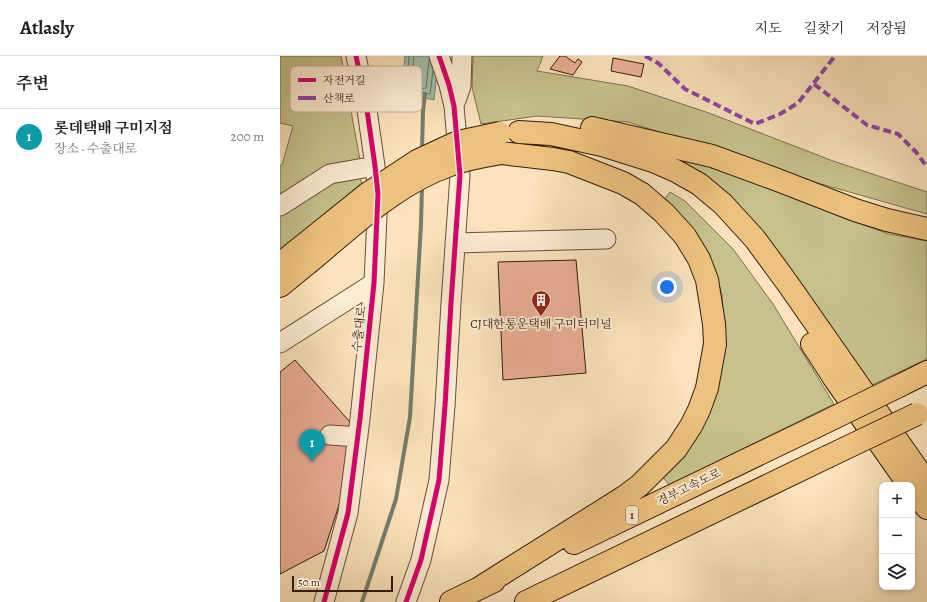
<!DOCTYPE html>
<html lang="ko">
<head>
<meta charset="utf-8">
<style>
  :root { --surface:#fff; --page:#f6f6f6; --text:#202124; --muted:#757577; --line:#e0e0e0; --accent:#0b8043 }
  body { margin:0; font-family:Alegreya,"Noto Serif KR",serif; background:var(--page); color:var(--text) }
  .controls { position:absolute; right:12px; bottom:12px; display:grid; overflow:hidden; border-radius:8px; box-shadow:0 2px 6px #0003 }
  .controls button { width:36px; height:36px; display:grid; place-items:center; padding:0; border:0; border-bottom:1px solid var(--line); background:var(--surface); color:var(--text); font:20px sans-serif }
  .scale { position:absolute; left:12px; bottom:10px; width:101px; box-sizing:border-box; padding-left:4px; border:2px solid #351c0f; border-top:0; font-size:11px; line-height:14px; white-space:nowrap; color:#351c0f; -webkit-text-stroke:3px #fcedd4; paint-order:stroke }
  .you { position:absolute; left:387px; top:231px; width:14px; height:14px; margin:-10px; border:3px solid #fff; border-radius:50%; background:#1a73e8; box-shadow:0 0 0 6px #1a73e833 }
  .badge { display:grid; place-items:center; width:26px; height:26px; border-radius:50%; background:var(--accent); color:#fff; font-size:13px; font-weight:700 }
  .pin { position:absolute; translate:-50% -33px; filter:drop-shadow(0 1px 2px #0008) }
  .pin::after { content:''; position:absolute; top:21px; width:14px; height:12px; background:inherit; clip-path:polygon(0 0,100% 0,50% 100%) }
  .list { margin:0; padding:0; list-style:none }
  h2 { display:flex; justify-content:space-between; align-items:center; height:52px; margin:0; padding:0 16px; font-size:17px }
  h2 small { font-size:13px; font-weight:400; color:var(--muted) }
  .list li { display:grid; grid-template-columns:26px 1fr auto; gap:12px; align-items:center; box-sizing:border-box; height:56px; padding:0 16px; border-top:1px solid var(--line) }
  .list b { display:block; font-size:15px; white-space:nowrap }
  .list p { margin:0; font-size:13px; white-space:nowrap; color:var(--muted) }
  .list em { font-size:13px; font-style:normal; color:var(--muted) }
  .icon { flex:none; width:22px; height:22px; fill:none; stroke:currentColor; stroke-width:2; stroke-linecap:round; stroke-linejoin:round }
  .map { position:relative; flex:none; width:647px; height:546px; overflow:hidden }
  header { display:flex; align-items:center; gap:24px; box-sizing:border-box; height:56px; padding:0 20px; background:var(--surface); border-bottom:1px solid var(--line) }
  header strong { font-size:19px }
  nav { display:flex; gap:22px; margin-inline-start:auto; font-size:14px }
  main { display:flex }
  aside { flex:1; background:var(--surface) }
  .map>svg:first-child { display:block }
  .green { fill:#c5c28c; stroke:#7d6f4e }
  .water { fill:#a0bfaa; stroke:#757e6c }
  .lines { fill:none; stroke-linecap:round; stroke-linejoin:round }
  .shore { stroke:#6a6e5c; stroke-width:1 }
  .stream { stroke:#757e6c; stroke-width:4 }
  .building { fill:#ecaf97; stroke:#351c0f }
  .minor-casing { stroke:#664e3a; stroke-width:21 }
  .highway-casing { stroke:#351c0f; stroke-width:24 }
  .minor { stroke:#fcedd4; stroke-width:19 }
  .highway { stroke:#eec27e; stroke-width:22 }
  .highway-bridge-casing { stroke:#351c0f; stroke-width:24; stroke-linecap:butt }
  .highway-bridge { stroke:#eec27e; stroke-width:22 }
  .quiet { stroke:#8e44ad; stroke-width:4; stroke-dasharray:8 4; stroke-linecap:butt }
  .cycleway-casing { stroke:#fcedd4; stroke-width:8 }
  .cycleway { stroke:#d6006c; stroke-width:5 }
  .labels { text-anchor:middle; stroke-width:4; stroke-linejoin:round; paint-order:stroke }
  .shield { fill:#fcedd4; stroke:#715b4a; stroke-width:1 }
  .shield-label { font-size:11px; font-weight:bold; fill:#351c0f }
  .poi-label { font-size:12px; fill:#351c0f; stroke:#fcedd4 }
  .street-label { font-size:12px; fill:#351c0f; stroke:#fcedd4 }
  .key { fill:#fcedd4; stroke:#c0ae99; stroke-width:1 }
  .key-label { font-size:11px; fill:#351c0f }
</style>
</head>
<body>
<header>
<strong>Atlasly</strong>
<nav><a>지도</a><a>길찾기</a><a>저장됨</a></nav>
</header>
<main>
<aside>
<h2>주변<small></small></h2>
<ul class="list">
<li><span class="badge" style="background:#0f9aa8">1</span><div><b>롯데택배 구미지점</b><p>장소 · 수출대로</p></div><em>200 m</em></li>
</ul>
</aside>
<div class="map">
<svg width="647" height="546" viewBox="0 0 647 546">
  <rect width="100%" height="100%" fill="#fbe4bd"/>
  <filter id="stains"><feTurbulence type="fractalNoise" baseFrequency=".005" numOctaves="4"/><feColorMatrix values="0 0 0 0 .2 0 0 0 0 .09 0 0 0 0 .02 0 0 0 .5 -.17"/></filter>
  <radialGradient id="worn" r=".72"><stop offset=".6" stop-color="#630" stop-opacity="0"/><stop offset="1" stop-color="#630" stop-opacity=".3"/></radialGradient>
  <path class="green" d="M0 0H61L80 104 0 142V109H2L13 70 0 67Z
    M193 0H263L257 15 348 30 429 57 553 105 647 136V158L527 124 348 66 257 60 201 68 192 31Z
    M405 102 500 133 564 162 609 178 647 185V303L590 330 468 159 422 119 403 109Z
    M78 118 82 127 0 195V158L51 122Z
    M390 136 405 145 453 193 493 248 554 348 389 429 382 420 414 385 436 339 446 289 442 239 434 210 421 186 383 145Z"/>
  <path class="water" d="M125 0H159L154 44 121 37Z"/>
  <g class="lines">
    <path class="shore" d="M129 0 127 34 150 38 153 15
      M134 0 131 28C133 32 143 33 146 32L149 4"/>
    <path class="stream" d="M142 95 143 55 145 38
      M82 546 116 443 130 361 141 168 142 130"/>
  </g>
  <path class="building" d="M280 0H285L295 7 298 3 302 6 293 19 270 13Z
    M333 2 364 8 361 21 331 15Z
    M296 204 306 317 223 324 218 206Z
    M15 304 70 366 60 446 44 495 0 518V316Z"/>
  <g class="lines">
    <defs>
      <path id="minor" d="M175 47 181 30 182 0
        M0 150 50 118 95 110
        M175 187 326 183
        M0 287 94 227
        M50 379 78 381
        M44 546 68 457 80 363 94 227 98 138 95 110 86 47 76 0
        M126 546 141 504 159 424 165 350 171 247 180 119 174 50 169 29 159 0"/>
      <path id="highway" d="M312 72 432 100 495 123 575 154 607 164 647 173
        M239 76 271 78 322 89 373 105 396 115 419 128 443 148 475 183 508 228 647 427
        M0 208 16 195
        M0 230 27 208
        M532 288 556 325 629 429
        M621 329 647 316
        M632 433 647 452
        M294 487 533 372
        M201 531 344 441 360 429 396 393 411 370 419 354 427 332 435 288 434 268 427 224 419 203 405 180 384 157 362 138 343 127 289 106 273 103 221 97
        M171 546 214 525
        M246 546 547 401"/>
    </defs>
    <use href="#minor" class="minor-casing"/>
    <use href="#highway" class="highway-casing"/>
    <use href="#minor" class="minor"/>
    <use href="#highway" class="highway"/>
    <defs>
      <path id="highway-bridge" d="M16 195 87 138 137 105 178 86 220 77
        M27 208C71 172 115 128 170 109 186 103 204 100 221 97
        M533 372 621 329
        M547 401 637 358"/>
    </defs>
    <use href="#highway-bridge" class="highway-bridge-casing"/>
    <use href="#highway-bridge" class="highway-bridge"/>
    <path class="quiet" d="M365 0 378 7 405 33 475 68 500 58 518 47 555 0
      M534 28 587 69 618 78 636 96 647 111"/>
    <defs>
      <path id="cycleway" d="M44 546 68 457 80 363 94 227 98 138 95 110 86 47 76 0
        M126 546 141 504 159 424 165 350 171 247 180 119 174 50 169 29 159 0"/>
    </defs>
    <use href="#cycleway" class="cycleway-casing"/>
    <use href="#cycleway" class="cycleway"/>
  </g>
  <defs>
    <symbol id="building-pin" viewBox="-11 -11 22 30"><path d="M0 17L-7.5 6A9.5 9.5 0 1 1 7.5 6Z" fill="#8f2418" stroke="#fcedd4"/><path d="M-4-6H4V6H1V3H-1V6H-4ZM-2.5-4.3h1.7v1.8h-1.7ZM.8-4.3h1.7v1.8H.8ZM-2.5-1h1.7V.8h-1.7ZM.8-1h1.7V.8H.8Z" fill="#fff"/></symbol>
  </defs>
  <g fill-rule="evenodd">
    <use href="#building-pin" x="250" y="233" width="22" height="30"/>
  </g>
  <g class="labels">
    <rect class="shield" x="346" y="450" width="12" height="18" rx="3"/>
    <g class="shield-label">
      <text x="352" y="463">1</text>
    </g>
    <g class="poi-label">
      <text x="261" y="272">CJ대한통운택배 구미터미널</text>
    </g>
    <g class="street-label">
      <text transform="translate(79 273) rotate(-84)" y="4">수출대로</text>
      <text transform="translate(409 431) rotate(-26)" y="4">경부고속도로</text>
    </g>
  </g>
  <rect x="10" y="10" width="132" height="46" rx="6" class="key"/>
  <rect x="18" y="22" width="18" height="4" fill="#d6006c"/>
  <rect x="18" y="40" width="18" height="4" fill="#8e44ad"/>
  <g class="key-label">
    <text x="43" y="28">자전거길</text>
    <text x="43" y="46">산책로</text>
  </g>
  <rect width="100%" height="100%" filter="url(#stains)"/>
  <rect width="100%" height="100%" fill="url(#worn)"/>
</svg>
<div class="controls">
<button>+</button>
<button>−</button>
<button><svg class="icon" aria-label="layers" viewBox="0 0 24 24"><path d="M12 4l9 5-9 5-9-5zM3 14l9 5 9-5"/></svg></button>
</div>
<div class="scale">50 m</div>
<div class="you"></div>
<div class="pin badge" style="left:32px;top:406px;background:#0f9aa8">1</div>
</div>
</main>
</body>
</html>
